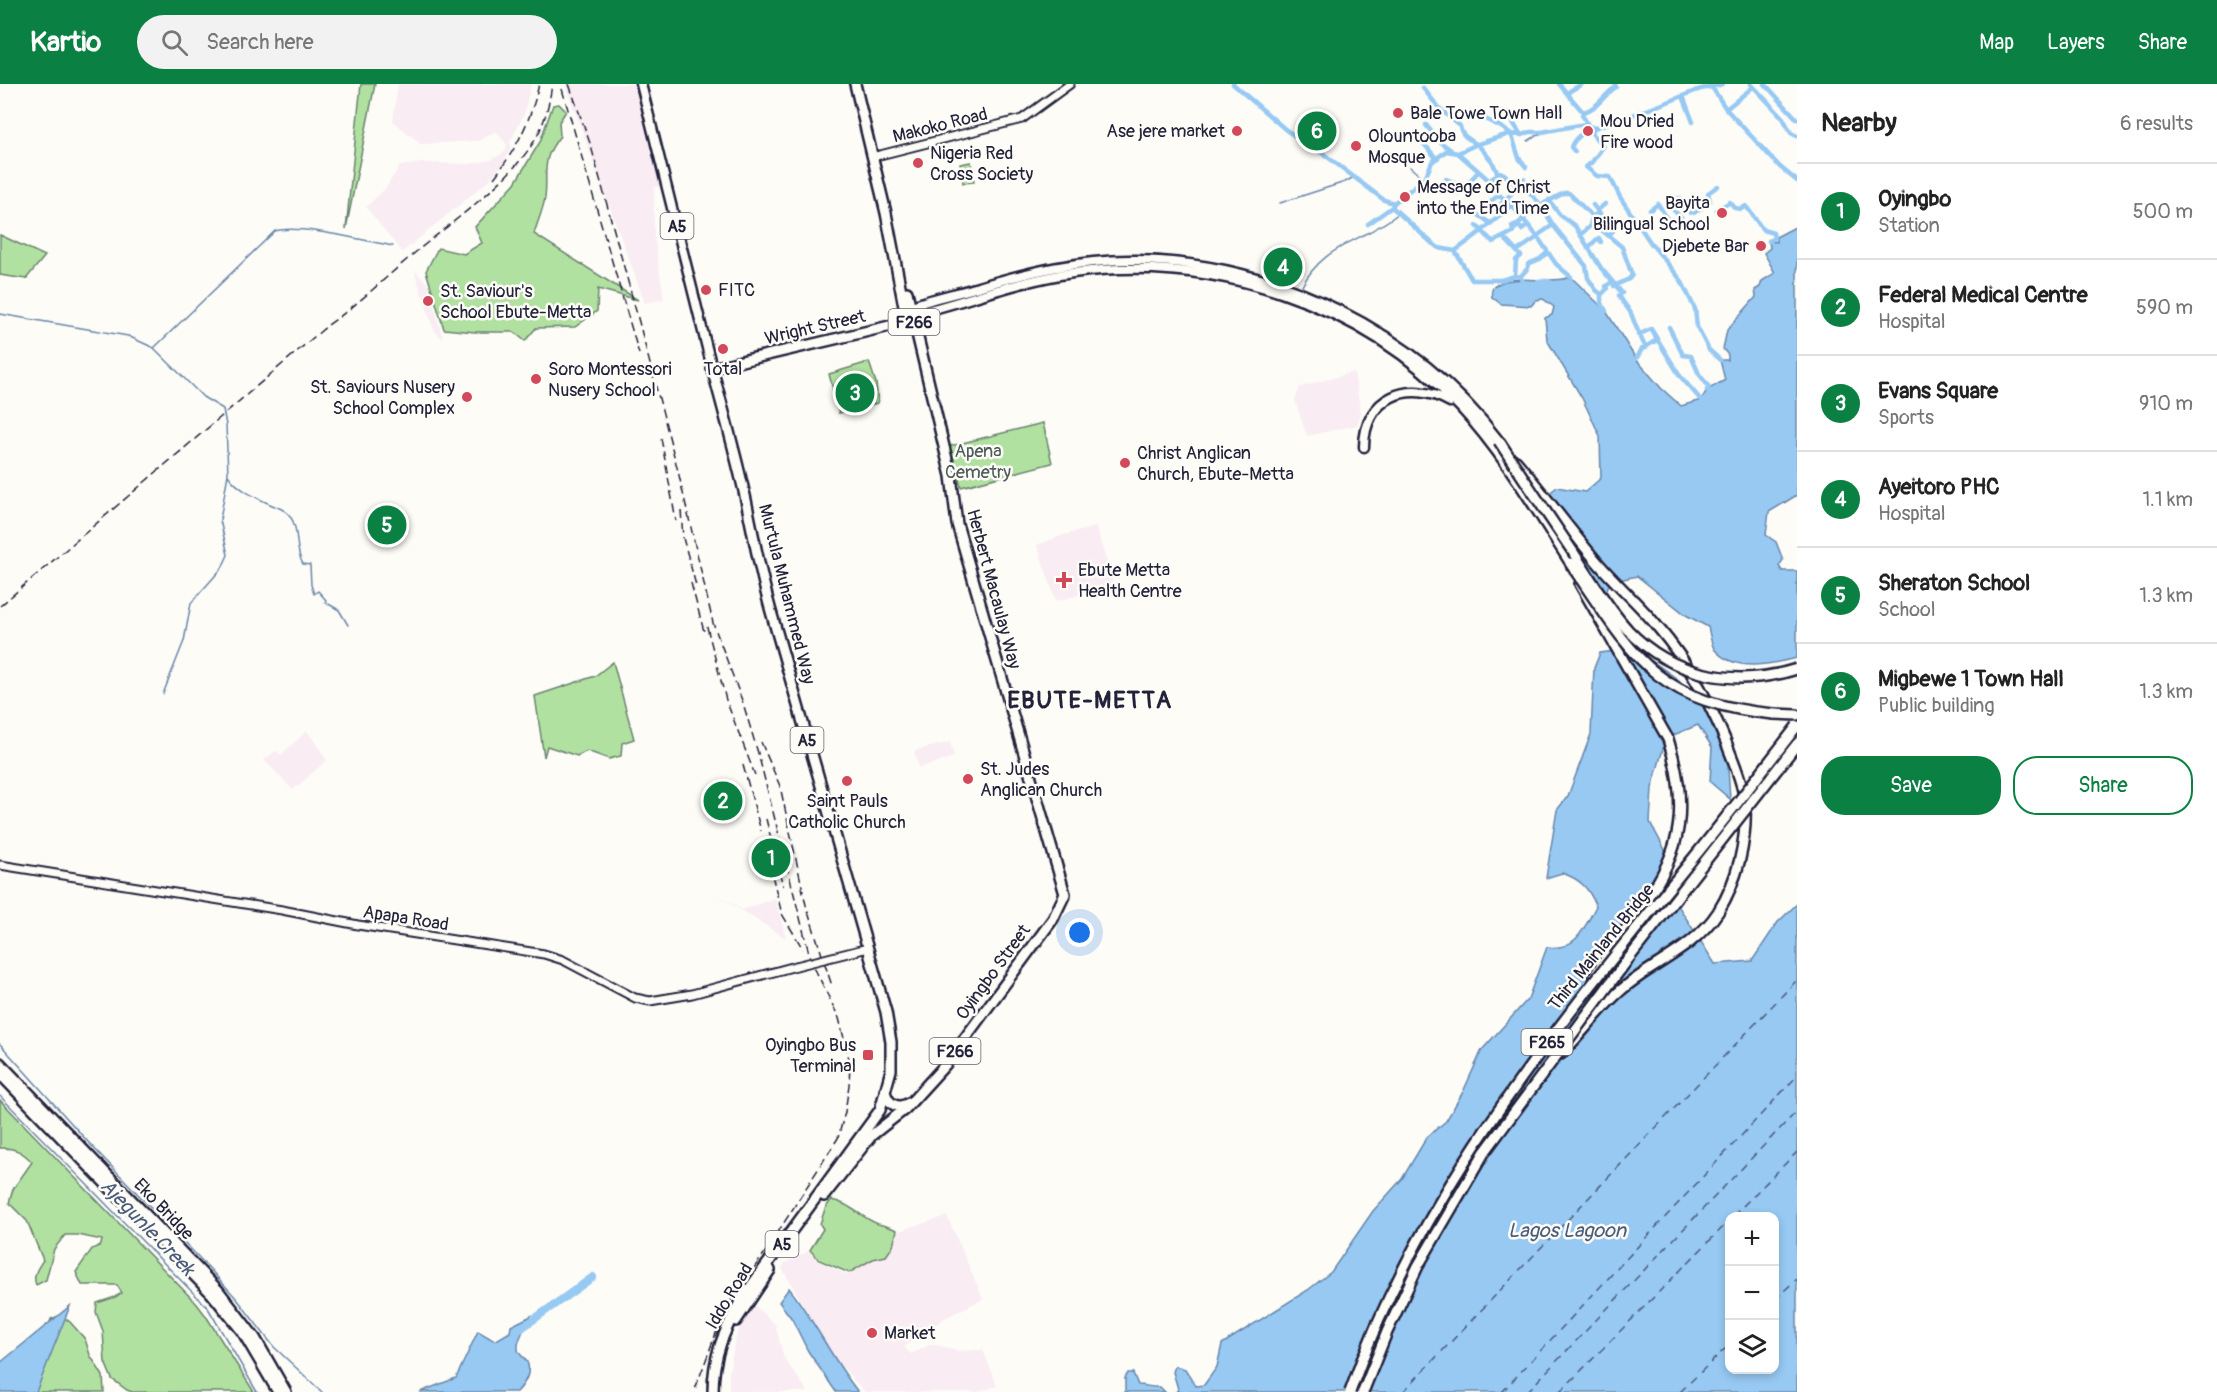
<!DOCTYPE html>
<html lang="en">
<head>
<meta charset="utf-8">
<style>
  :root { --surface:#fff; --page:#f2f2f2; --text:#222; --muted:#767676; --line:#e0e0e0; --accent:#0b8043 }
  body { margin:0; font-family:Pangolin,sans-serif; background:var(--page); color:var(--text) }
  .controls { position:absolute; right:18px; bottom:18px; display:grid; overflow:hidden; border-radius:12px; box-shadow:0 3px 9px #0003 }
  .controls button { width:54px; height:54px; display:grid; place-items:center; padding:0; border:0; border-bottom:2px solid var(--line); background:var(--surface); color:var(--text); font:30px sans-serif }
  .you { position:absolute; left:1080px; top:849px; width:21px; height:21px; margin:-15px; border:4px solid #fff; border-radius:50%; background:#1a73e8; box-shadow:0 0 0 9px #1a73e833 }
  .badge { display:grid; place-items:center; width:39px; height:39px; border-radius:50%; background:var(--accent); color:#fff; font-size:20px; font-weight:700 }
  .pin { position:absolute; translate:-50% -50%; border:3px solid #fff; box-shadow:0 2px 6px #0006 }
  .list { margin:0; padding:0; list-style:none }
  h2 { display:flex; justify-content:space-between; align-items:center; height:78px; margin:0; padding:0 24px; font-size:26px }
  h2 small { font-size:20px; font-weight:400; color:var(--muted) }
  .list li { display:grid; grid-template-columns:39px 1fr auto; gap:18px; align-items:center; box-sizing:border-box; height:96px; padding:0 24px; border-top:2px solid var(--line) }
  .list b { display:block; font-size:22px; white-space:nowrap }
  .list p { margin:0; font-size:20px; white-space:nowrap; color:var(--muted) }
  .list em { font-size:20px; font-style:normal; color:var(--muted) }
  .actions { display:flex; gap:12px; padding:18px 24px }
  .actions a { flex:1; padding:14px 0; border:2px solid var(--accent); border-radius:24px; text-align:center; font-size:21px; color:var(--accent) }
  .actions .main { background:var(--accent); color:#fff }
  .icon { flex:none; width:33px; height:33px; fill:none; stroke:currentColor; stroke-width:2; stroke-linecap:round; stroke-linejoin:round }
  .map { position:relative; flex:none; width:1797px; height:1308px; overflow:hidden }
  header { display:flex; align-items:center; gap:36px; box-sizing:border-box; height:84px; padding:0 30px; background:var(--accent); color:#fff }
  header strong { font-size:28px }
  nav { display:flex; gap:33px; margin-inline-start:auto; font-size:21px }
  .search { width:420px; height:54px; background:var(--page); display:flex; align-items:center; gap:15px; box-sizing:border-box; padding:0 21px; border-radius:33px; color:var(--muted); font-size:22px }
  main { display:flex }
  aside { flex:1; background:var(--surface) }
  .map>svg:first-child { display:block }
  .built { fill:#f9ecf3 }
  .green { fill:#b1e1a1; stroke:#6a826e; stroke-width:1.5 }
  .water { fill:#97c9f3; stroke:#6886a9; stroke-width:1.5; fill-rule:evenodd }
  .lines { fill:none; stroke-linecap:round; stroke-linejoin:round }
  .stream { stroke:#6886a9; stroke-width:1.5 }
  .canal { stroke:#97c9f3; stroke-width:4.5 }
  .river { stroke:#97c9f3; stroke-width:8 }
  .ferry { stroke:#4b5c7b; stroke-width:1.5; stroke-dasharray:8 6; stroke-linecap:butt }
  .minor-casing { stroke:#22223b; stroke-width:11 }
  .major-casing { stroke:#22223b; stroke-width:13 }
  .highway-casing { stroke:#22223b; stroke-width:14 }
  .minor { stroke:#fdfcf7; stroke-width:7 }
  .major { stroke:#fdfcf7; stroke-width:8 }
  .highway { stroke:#fdfcf7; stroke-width:9 }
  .rail { stroke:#22223b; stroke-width:1.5; stroke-dasharray:9 4.5; stroke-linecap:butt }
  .minor-bridge-casing { stroke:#22223b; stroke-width:11; stroke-linecap:butt }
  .highway-bridge-casing { stroke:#22223b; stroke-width:14; stroke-linecap:butt }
  .minor-bridge { stroke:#fdfcf7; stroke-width:7 }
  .highway-bridge { stroke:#fdfcf7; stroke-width:9 }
  .poi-dot { fill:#d1495b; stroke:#fdfcf7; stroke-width:2 }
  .labels { text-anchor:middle; stroke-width:5; stroke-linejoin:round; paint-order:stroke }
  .shield { fill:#fdfcf7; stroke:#646373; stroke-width:1.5 }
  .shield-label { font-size:16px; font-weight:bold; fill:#22223b }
  .poi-label { font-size:18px; fill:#22223b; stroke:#fdfcf7; text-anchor:start }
  .street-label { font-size:18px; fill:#22223b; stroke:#fdfcf7 }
  .park-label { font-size:18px; fill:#4d5b5a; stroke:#fdfcf7 }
  .water-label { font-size:20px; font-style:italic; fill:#4b5c7b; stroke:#fdfcf7 }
  .district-label { font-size:24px; font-weight:bold; letter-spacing:1.5px; fill:#22223b; stroke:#fdfcf7 }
</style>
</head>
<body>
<header>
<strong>Kartio</strong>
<div class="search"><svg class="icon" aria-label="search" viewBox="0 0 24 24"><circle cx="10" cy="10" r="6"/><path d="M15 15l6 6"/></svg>Search here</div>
<nav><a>Map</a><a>Layers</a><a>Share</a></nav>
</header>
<main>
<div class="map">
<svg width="1797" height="1308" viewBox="0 0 1797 1308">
  <rect width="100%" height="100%" fill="#fdfcf7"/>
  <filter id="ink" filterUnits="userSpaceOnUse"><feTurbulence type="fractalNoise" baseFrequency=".0167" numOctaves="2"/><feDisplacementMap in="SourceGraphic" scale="12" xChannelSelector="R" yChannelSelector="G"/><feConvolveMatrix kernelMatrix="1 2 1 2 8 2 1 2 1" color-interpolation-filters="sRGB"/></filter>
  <g filter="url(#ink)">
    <path class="built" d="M398 0H531L524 30 510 58 511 64 502 82 487 98 402 168 366 123 385 105 400 82 422 79 470 80 491 76 505 68 507 61 496 47 478 57 421 60 393 37Z
      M565 0H637L664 103H654V153L664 215 645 219Z
      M1287 164 1299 189 1282 192 1262 178Z
      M414 186 428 200 443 255 434 246Z
      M1354 288 1361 329 1357 341 1307 352 1295 316 1300 303Z
      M1096 443 1114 502 1056 517 1037 461 1064 451Z
      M307 647 327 676 293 706 264 676 276 667 281 671Z
      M950 658 954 673 919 684 914 667Z
      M712 808 743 826 775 814 786 854Z
      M947 1132 983 1215 943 1235 904 1263 911 1270 932 1260 958 1267 983 1266 997 1302 977 1308H865L835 1275 782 1184 785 1179 809 1167 818 1177 848 1191 872 1176 885 1173 892 1164 896 1148Z
      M754 1221 775 1240 784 1274 808 1308H729V1289L735 1256 745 1231Z"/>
    <path class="green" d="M361 0H375L346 145Z
      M559 20 566 27 559 38 560 52C540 77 548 87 545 114 543 126 537 139 534 150L638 216 598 205 597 227 575 243 536 244 525 257 514 248H475L444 245 426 187 438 164 464 170 482 159 475 143 515 99 540 58 553 21Z
      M971 78 974 98 963 99 960 80Z
      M0 151 45 172 26 195 0 191Z
      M869 278 876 299 878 319 839 329 829 290Z
      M1043 339 1052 379 961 403 950 362Z
      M613 578 634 655 622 659 621 672 609 675 587 667 577 672 547 662 544 673 535 612 595 592Z
      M0 1016 197 1220 206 1232 254 1308H132L127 1306 112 1295 105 1278 103 1247 96 1228 97 1219 115 1213 122 1209 117 1201H82L76 1188 92 1165 101 1161 102 1156 78 1151H65L54 1165 46 1196 36 1201C32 1191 38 1184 43 1176L27 1137 9 1119 13 1105 32 1078C23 1068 14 1063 0 1064Z
      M831 1116C850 1119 861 1134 878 1140 885 1142 890 1143 897 1146L893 1162 886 1172 873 1175 849 1189 819 1176 810 1166 823 1145 820 1140 825 1125Z
      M61 1231 70 1238 85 1255 90 1271 103 1292 104 1308H28L51 1235Z"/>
    <path class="water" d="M1797 142V411L1769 428 1766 451 1776 458 1783 476 1779 482 1782 487H1797V574C1772 580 1735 589 1715 566 1711 561 1710 550 1708 543L1686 531 1637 492 1610 498 1599 525 1532 423 1557 403 1585 408 1601 394 1600 352 1582 314 1547 256 1545 234 1552 231 1554 223 1543 215 1536 216 1531 222 1501 220 1492 213C1491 208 1491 204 1496 201 1515 189 1549 201 1571 193L1606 227 1636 275 1661 304 1681 322 1701 316 1707 306 1725 296 1720 276H1728V271L1723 265 1727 246 1756 213 1755 206 1760 203 1762 197 1775 189 1764 169 1770 164 1769 157 1776 158V153Z
      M1631 562 1679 596 1715 634 1727 669 1730 715 1710 698 1712 663 1698 641 1666 654 1652 704 1650 738 1665 766 1667 804 1715 880 1752 877 1778 838 1797 820V1308H1176L1178 1305 1173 1288 1175 1282 1185 1285 1196 1302 1204 1301 1217 1283 1222 1260 1308 1206 1331 1188 1373 1127 1402 1095 1427 1053 1446 1037 1463 1008 1482 966 1528 915 1547 863C1576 867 1584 845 1596 822 1589 804 1580 795 1562 789L1546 794 1557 726 1568 712 1591 650 1594 584 1600 569 1623 566ZM1730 1132H1774V1286H1730Z
      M789 1204C815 1237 832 1275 858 1308H836L808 1267 792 1235 779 1218Z
      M70 1222 36 1308H0V1279Z
      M531 1232C527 1238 518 1256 518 1262 517 1271 524 1272 527 1278 532 1288 524 1301 517 1308H420L456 1294 478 1247 495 1257 510 1248 511 1242Z
      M1128 1289H1133L1138 1301C1146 1301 1152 1304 1160 1303L1165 1308H1125V1294Z"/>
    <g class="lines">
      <path class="stream" d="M1528 57 1543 48
        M1410 83 1424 95
        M1280 119 1345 98 1354 93
        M1300 206C1322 159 1364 158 1399 129
        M0 230 128 252 154 264 203 313 223 325 226 341 228 390 220 436 228 471 222 484 191 519 184 557 163 610
        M155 263 275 147C301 140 364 157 393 162
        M228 391C237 405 255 413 270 420 276 423 286 425 290 432 300 446 294 466 303 480L310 481 311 501 314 510 318 507 326 516 325 518 339 526 348 541
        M0 960 89 1059 209 1184 237 1215 274 1263 322 1308
        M0 1012 208 1224 257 1308"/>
      <path class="canal" d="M1233 0 1286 46 1325 71 1384 116 1394 119 1392 123 1433 160 1439 164 1455 167 1472 196H1501L1515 192 1520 193 1525 200
        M1559 0 1583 28 1582 31 1587 39
        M1710 0 1726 25 1780 83 1797 97
        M1751 0 1783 34 1791 49 1797 52
        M1765 0 1797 35
        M1423 4 1439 24 1460 42C1461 52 1470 56 1478 61
        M1569 11 1570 7 1582 0
        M1683 12 1693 38
        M1726 25 1753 3
        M1476 28C1485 39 1502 39 1509 50
        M1506 28 1521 51
        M1583 28C1599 24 1603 11 1616 3L1615 0
        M1426 41 1439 57 1451 66
        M1594 44 1592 49 1603 63 1592 78 1586 83 1597 92 1610 93 1620 113 1650 158 1681 196 1695 225 1697 243 1709 266 1720 276
        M1511 49 1519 74 1526 83
        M1419 54 1436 74H1438
        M1478 61 1492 77 1497 88 1504 90 1518 103 1524 95
        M1575 68 1571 63C1575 53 1585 47 1594 44
        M1458 69 1491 98 1499 111 1510 119 1537 152 1556 180 1571 193
        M1446 95 1465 102 1478 88
        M1521 99 1541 121 1553 141 1586 182 1588 194 1596 206 1601 210V219L1606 227
        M1458 109 1465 102
        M1549 116 1560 131 1575 142 1601 184 1622 209 1619 211C1623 220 1629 224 1632 232 1636 243 1640 253 1646 264
        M1394 119 1425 94 1432 78 1446 67 1458 69 1475 61 1509 50 1522 51 1530 48H1542L1585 40 1594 44C1629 33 1662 21 1695 7 1704 3 1713 4 1722 0
        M1487 120 1499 111
        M1541 121 1564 109H1569L1592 132
        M1593 121 1613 147 1609 151
        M1650 126 1658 120 1670 139
        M1717 126 1730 118 1735 124 1741 125 1746 122 1763 146 1773 149 1774 154 1769 157
        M1477 130 1490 139
        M1501 131 1496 125 1518 103
        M1592 138 1622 163 1632 191 1629 195 1614 202
        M1368 140 1392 123
        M1681 140 1682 135 1669 121 1675 115 1680 114 1690 129 1692 126 1694 129 1710 117 1708 109 1718 102
        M1477 142 1493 158 1513 148 1512 142 1519 139 1534 125
        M1513 146 1519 142 1522 146 1528 141
        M1580 151 1590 142 1592 132 1596 131 1599 125 1605 120
        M1537 152 1553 141
        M1503 153 1521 172 1516 176 1515 192
        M1588 164 1597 155 1599 154 1601 158
        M1455 167C1475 153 1493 138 1511 122
        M1517 167 1538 153
        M1520 193 1528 184V180L1540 175 1547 169
        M1537 200 1538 197H1548L1552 199
        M1601 211 1607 205 1606 202 1612 198
        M1669 243 1683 271 1691 272 1699 290 1709 303 1707 306
        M1638 251 1651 245 1680 292 1701 316
        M1636 275 1642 265 1657 256"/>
      <path class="river" d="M1491 98 1500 90
        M519 1246 593 1193"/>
      <path class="ferry" d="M1733 1132 1797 1068
        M1774 1216 1797 1195
        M1403 1308 1797 896
        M1502 1308 1797 992
        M1527 1308 1797 1027
        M1560 1308 1730 1136
        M1680 1308 1730 1260"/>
      <defs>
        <path id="minor" d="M876 72 1022 35 1070 0
          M0 781 282 826 358 841 544 870 563 876 635 914 650 917 692 910 796 882"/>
        <path id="major" d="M641 0 712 284
          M905 225C927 215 952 211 975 204 1028 188 1080 175 1136 176 1274 178 1415 246 1499 357
          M906 232C963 219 1015 197 1073 189 1213 170 1363 218 1460 323 1503 369 1536 426 1570 479
          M1364 363C1364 313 1409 295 1450 318"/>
        <path id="highway" d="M1516 377C1544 410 1570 446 1598 479 1617 501 1639 520 1657 542 1691 582 1715 627 1733 676 1738 689 1744 705 1745 719 1747 757 1738 796 1718 828 1693 866 1652 879 1620 907 1598 926 1582 950 1561 970
          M1580 500 1668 655C1705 771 1649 803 1594 893
          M1774 630 1797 631
          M0 979 218 1206 255 1254 286 1308
          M0 990 212 1210 242 1247 278 1308
          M885 1007C888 1020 897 1026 909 1019
          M824 1112 872 1051 905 1025 945 981 1053 835 1065 810 957 440 951 392 907 208
          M736 1237 770 1186
          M713 1308C713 1270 724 1248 741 1216L880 1026 891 986V958L886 928C848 796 810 664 772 531 761 493 754 455 746 416 736 372 724 328 712 284L894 241 906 233 886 129 855 0"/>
      </defs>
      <use href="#minor" class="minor-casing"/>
      <use href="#major" class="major-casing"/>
      <use href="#highway" class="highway-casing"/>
      <use href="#minor" class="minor"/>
      <use href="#major" class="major"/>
      <use href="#highway" class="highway"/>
      <path class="rail" d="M569 0 591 62 639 238 678 387 713 539 743 619 758 669 811 877 839 934 850 979 849 1001 845 1028 838 1054 764 1170 731 1216 719 1241 694 1308
        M562 5 639 270
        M494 94C517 64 531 36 539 0
        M661 354 676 437
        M681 426 683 454 697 505
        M691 499 705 551
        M0 522 328 241C360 219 387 192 417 167 452 138 504 101 529 65 543 46 549 23 552 0
        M707 543 726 616 755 691
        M761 658 780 702 806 821 832 902
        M743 681 761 747
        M766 735 783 802
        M772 791 782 830 803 865"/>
      <defs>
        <path id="minor-bridge" d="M796 882 864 865"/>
        <path id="highway-bridge" d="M1499 357C1523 394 1548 431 1573 468 1590 494 1607 523 1628 546 1673 593 1736 604 1797 585
          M1570 479C1632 570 1654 619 1774 630
          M1350 1308C1422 1104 1557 943 1691 777 1727 733 1762 687 1797 642
          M1363 1308 1387 1248 1418 1182 1484 1069 1626 878 1797 660"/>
      </defs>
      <use href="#minor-bridge" class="minor-bridge-casing"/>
      <use href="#highway-bridge" class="highway-bridge-casing"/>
      <use href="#minor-bridge" class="minor-bridge"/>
      <use href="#highway-bridge" class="highway-bridge"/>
    </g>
  </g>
  <g class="poi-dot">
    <circle cx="1398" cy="29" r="6"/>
    <circle cx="1237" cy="47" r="6"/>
    <circle cx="1588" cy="47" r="6"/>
    <circle cx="1356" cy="62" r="6"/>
    <circle cx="918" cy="79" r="6"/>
    <circle cx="1405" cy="113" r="6"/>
    <circle cx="1722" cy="129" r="6"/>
    <circle cx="1761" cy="162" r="6"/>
    <circle cx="706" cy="206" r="6"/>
    <circle cx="428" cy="217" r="6"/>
    <circle cx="723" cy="265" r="6"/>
    <circle cx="536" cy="295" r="6"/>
    <circle cx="467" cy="313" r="6"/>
    <circle cx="1125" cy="379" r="6"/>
    <path d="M1061 487h6v6h6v6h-6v6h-6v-6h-6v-6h6z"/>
    <circle cx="968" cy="695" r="6"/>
    <circle cx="847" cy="697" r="6"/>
    <rect x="862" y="965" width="12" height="12" rx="3"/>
    <circle cx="872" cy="1249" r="6"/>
  </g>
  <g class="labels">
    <g class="shield">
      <rect x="660.5" y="129" width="33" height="26" rx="4.5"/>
      <rect x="888.5" y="225" width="51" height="26" rx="4.5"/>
      <rect x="790.5" y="643" width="33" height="26" rx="4.5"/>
      <rect x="1521.5" y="945" width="51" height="26" rx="4.5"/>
      <rect x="929.5" y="954" width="51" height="26" rx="4.5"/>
      <rect x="765.5" y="1147" width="33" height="26" rx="4.5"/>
    </g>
    <g class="shield-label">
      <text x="677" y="148">A5</text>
      <text x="914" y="244">F266</text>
      <text x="807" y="662">A5</text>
      <text x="1547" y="964">F265</text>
      <text x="955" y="973">F266</text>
      <text x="782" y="1166">A5</text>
    </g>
    <g class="poi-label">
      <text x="1410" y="35">Bale Towe Town Hall</text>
      <text x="1600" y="43">Mou Dried<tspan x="1600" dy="21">Fire wood</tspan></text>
      <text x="1225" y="53" text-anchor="end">Ase jere market</text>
      <text x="1368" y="58">Olountooba<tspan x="1368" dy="21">Mosque</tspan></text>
      <text x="930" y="75">Nigeria Red<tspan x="930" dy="21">Cross Society</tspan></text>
      <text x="1417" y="109">Message of Christ<tspan x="1417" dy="21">into the End Time</tspan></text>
      <text x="1710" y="125" text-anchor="end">Bayita<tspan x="1710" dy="21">Bilingual School</tspan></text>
      <text x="1749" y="168" text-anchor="end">Djebete Bar</text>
      <text x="718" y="212">FITC</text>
      <text x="440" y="213">St. Saviour's<tspan x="440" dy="21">School Ebute-Metta</tspan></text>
      <text x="548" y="291">Soro Montessori<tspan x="548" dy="21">Nusery School</tspan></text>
      <text x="723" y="291" text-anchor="middle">Total</text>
      <text x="455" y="309" text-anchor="end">St. Saviours Nusery<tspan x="455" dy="21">School Complex</tspan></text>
      <text x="1137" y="375">Christ Anglican<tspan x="1137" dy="21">Church, Ebute-Metta</tspan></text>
      <text x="1078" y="492">Ebute Metta<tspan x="1078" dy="21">Health Centre</tspan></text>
      <text x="980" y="691">St. Judes<tspan x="980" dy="21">Anglican Church</tspan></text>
      <text x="847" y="723" text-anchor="middle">Saint Pauls<tspan x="847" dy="21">Catholic Church</tspan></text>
      <text x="856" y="967" text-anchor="end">Oyingbo Bus<tspan x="856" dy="21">Terminal</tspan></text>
      <text x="884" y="1255">Market</text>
    </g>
    <g class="street-label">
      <text transform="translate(940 41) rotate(-14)" y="6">Makoko Road</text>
      <text transform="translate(815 243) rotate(-13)" y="6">Wright Street</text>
      <text transform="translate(994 505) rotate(75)" y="6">Herbert Macaulay Way</text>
      <text transform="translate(787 510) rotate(76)" y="6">Murtula Muhammed Way</text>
      <text transform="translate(406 834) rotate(9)" y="6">Apapa Road</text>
      <text transform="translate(1601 863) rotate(-51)" y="6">Third Mainland Bridge</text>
      <text transform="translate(993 888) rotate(-54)" y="6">Oyingbo Street</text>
      <text transform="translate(164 1125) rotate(46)" y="6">Eko Bridge</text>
      <text transform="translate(729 1212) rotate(-59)" y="6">Iddo Road</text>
    </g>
    <g class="park-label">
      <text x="978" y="373">Apena<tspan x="978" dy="21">Cemetry</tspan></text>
    </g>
    <g class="water-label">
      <text transform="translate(148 1143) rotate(46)" y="7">Ajegunle Creek</text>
      <text x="1567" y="1153">Lagos Lagoon</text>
    </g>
    <g class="district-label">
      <text x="1090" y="624">EBUTE-METTA</text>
    </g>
  </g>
</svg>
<div class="controls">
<button>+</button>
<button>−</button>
<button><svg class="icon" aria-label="layers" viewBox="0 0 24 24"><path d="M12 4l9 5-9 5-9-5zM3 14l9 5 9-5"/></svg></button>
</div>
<div class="you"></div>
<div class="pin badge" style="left:771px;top:774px">1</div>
<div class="pin badge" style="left:723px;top:717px">2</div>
<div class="pin badge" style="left:855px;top:309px">3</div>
<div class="pin badge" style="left:1283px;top:183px">4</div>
<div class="pin badge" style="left:387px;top:441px">5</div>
<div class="pin badge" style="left:1317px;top:47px">6</div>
</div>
<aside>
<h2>Nearby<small>6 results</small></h2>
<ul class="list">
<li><span class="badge">1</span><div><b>Oyingbo</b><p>Station</p></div><em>500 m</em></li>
<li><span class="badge">2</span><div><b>Federal Medical Centre</b><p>Hospital</p></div><em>590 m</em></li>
<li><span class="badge">3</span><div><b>Evans Square</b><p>Sports</p></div><em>910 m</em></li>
<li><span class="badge">4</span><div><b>Ayeitoro PHC</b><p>Hospital</p></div><em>1.1 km</em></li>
<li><span class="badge">5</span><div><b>Sheraton School</b><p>School</p></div><em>1.3 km</em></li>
<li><span class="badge">6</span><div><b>Migbewe 1 Town Hall</b><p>Public building</p></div><em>1.3 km</em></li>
</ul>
<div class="actions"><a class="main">Save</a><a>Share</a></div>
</aside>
</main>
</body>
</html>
